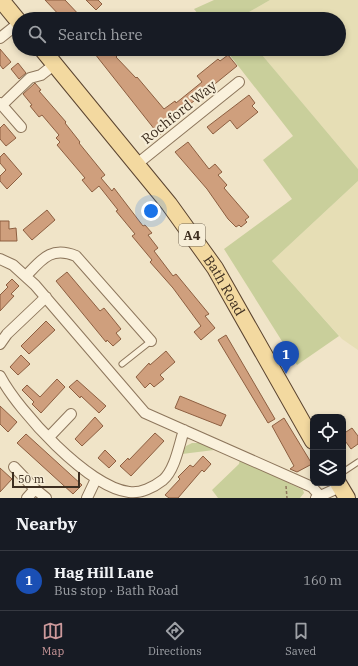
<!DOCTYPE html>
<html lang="en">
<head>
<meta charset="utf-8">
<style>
  :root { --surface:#171b24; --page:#20242c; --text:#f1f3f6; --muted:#9ea1a6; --line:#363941; --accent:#cc999b }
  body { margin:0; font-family:"IBM Plex Serif",serif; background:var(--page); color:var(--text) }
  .controls { position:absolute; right:12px; bottom:12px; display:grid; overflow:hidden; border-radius:8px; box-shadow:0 2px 6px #0003 }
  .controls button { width:36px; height:36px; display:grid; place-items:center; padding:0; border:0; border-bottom:1px solid var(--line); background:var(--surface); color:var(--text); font:20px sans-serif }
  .scale { position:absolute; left:12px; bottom:10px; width:68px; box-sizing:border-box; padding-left:4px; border:2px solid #3d2e20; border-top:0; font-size:11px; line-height:14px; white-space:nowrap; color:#3d2e20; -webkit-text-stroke:3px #f7eed8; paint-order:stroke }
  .you { position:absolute; left:151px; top:211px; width:14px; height:14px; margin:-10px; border:3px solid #fff; border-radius:50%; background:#1a73e8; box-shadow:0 0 0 6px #1a73e833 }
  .badge { display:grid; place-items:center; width:26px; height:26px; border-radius:50%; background:var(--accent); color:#fff; font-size:13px; font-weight:700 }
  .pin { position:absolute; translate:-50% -33px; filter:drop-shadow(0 1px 2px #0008) }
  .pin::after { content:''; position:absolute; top:21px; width:14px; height:12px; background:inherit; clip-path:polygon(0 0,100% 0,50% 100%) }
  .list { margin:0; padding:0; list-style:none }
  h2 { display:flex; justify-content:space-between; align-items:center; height:52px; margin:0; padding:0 16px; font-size:17px }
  h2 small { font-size:13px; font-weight:400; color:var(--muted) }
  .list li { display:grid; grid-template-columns:26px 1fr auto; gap:12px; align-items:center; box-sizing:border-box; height:60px; padding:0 16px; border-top:1px solid var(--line) }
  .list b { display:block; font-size:15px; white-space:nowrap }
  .list p { margin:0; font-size:13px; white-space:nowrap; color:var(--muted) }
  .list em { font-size:13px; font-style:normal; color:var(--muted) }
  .icon { flex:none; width:22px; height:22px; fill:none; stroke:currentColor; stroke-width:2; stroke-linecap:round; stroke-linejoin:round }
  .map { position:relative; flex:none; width:358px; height:498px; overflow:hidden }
  .search { position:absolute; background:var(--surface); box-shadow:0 2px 6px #0003; left:12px; right:12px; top:12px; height:44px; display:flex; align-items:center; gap:10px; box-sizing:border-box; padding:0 14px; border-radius:22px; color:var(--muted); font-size:15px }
  .sheet { height:112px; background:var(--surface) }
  nav { display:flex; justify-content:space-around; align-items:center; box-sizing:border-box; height:56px; border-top:1px solid var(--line); background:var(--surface); font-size:11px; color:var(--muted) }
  nav a { display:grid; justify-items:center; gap:2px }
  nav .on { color:var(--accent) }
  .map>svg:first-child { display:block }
  .farmland { fill:#e6deb5 }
  .green { fill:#c9cf9b }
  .building { fill:#cf9f7d; stroke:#8d5f41 }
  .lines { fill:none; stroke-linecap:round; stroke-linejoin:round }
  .lane-casing { stroke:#8d765c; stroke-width:7 }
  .street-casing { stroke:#8d765c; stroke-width:12 }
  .primary-casing { stroke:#5b4430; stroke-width:18 }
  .path { stroke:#8d765c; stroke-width:1.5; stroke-dasharray:3 2; stroke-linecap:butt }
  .lane { stroke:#faf1dc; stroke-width:5 }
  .street { stroke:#faf1dc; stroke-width:10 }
  .primary { stroke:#f3d9a0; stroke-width:16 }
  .labels { text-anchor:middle; stroke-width:4; stroke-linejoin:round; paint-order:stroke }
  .shield { fill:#f7eed8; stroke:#756857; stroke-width:1 }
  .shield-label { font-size:13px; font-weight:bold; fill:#3d2e20 }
  .street-label { font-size:14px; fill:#3d2e20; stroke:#f7eed8 }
</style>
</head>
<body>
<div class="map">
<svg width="358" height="498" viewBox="0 0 358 498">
  <rect width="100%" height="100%" fill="#f0e4c8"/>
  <path class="farmland" d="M270 0H358V169L257 49H339V19H237Z
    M358 181V350L342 339 272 261Z"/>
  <path class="green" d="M214 0H270L237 19H202L194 9Z
    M225 49H257L358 169V181L272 261 339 336 297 365 224 249 292 199 263 160 293 136Z
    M192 443H201L214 450 182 454 186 446Z
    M240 459 303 490 304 493 300 498H218L212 490 239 464Z"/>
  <path class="building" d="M45 0H65L83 19H63Z
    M86 0H98L102 4 96 10Z
    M0 49 11 62 3 69 0 65Z
    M91 49H110L117 56 116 57 136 78 137 77 164 109 175 101 176 103 202 82 197 76 218 59 220 61 228 55 237 66 168 122 171 126 159 135Z
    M18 63 26 73 19 79 11 69Z
    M35 83 41 90 39 91 66 122 65 123 80 142 79 143 105 175 101 178 112 191 114 188 143 226 145 225 152 233 148 235 158 248 154 251 173 276 176 274 209 314 205 316 215 328 201 340 194 332 201 326 173 288 150 262 152 260 132 236 135 234 116 211 118 210 99 186 92 192 82 180 85 178 57 145 60 142 56 138 59 135 42 115 39 117 30 106 32 105 23 94Z
    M249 95 255 103 252 106 258 112 237 129 230 120 213 134 207 127Z
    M4 124 16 138 6 146 0 139V128Z
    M188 142 209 169 215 164 222 172 218 175 227 185 224 188 249 217 245 220 247 222 241 227 239 225 236 227 228 219 207 189 175 152Z
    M4 153 22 174 7 189 0 181V176L6 170 0 163V157Z
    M47 210 55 220 32 240 23 230Z
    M0 221H9V229L16 228 17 241H0Z
    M67 272 100 311 104 308 121 329 116 333 121 339 113 346 107 340 106 342 56 281Z
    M12 279 19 286 11 294 14 296 0 311V295L8 287 6 285Z
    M46 321 55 330 29 354 21 346Z
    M226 335 275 419 268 423 218 340Z
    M166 351 175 362 160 375 164 379 154 387 150 383 145 388 136 377 149 363 150 365Z
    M21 355 30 364 18 375 10 367Z
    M57 379 65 387 41 413 32 404 34 402 22 390 27 385 40 397Z
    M77 380 106 406 99 413 81 396 80 398 69 387Z
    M180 396 226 415 221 426 175 408Z
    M0 406 17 422 8 432 0 424Z
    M95 417 103 426 82 446 75 439Z
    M284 418 312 464 297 472 290 469 294 466 272 426Z
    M352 428 358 436V444L351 449 343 438V434Z
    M155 433 164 441 131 476 120 466 128 458 129 460Z
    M26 434 82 485 73 494 17 443Z
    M105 450 116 461 109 468 98 458Z
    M203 456 211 464 204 472 202 470 178 498H169L165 495 180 479 178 477 190 465 193 467Z
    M0 468 12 479 0 492Z"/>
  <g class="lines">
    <defs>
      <path id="lane" d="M122 364 151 341
        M343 472 358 462"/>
      <path id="street" d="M0 38 19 23
        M0 103 21 127
        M2 105 30 78 41 75 55 64
        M137 164 239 82
        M0 259 13 265 35 285 145 413 312 487 320 496
        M26 276C42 259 51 246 76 256L151 341
        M0 344 7 334 46 297
        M0 376C19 412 88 487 129 492 140 494 154 487 163 480 175 470 179 445 184 430
        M49 437 71 414
        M14 467 35 489 46 498
        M27 498 35 489
        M87 498 96 479
        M316 498 340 487"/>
      <g id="primary">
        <path d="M1 0 19 22"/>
        <path id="s1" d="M42 49 169 204 215 268 313 441"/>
        <path d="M338 483 347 498"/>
      </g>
    </defs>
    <use href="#lane" class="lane-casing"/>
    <use href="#street" class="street-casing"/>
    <use href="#primary" class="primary-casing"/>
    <path class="path" d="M286 486 287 498"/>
    <use href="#lane" class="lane"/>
    <use href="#street" class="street"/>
    <use href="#primary" class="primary"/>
  </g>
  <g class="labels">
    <rect class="shield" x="179" y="224" width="26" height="22" rx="3"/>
    <g class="shield-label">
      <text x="192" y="240">A4</text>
    </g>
    <g class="street-label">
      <text transform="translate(179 112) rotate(-39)" y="5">Rochford Way</text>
      <text dy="5" stroke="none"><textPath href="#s1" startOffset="299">Bath Road</textPath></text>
    </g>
  </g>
</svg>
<div class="controls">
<button><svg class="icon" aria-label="locate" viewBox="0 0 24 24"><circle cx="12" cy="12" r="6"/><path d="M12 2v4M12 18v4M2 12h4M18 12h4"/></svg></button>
<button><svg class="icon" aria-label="layers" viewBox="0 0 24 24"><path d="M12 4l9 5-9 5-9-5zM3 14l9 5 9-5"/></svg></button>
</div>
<div class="scale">50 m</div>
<div class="you"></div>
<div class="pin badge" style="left:286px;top:374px;background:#1a4fb4">1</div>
<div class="search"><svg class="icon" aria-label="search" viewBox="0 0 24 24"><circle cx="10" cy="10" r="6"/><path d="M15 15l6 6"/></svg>Search here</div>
</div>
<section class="sheet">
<h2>Nearby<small></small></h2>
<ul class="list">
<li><span class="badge" style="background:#1a4fb4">1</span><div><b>Hag Hill Lane</b><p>Bus stop · Bath Road</p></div><em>160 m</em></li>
</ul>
</section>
<nav>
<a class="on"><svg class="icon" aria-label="map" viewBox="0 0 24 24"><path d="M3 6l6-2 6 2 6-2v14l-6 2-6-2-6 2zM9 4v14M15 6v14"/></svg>Map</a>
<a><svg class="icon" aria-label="directions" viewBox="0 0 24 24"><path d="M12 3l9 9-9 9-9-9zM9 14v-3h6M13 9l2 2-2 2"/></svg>Directions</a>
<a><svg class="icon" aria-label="saved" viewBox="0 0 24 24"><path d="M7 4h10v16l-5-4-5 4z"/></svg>Saved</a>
</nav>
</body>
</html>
